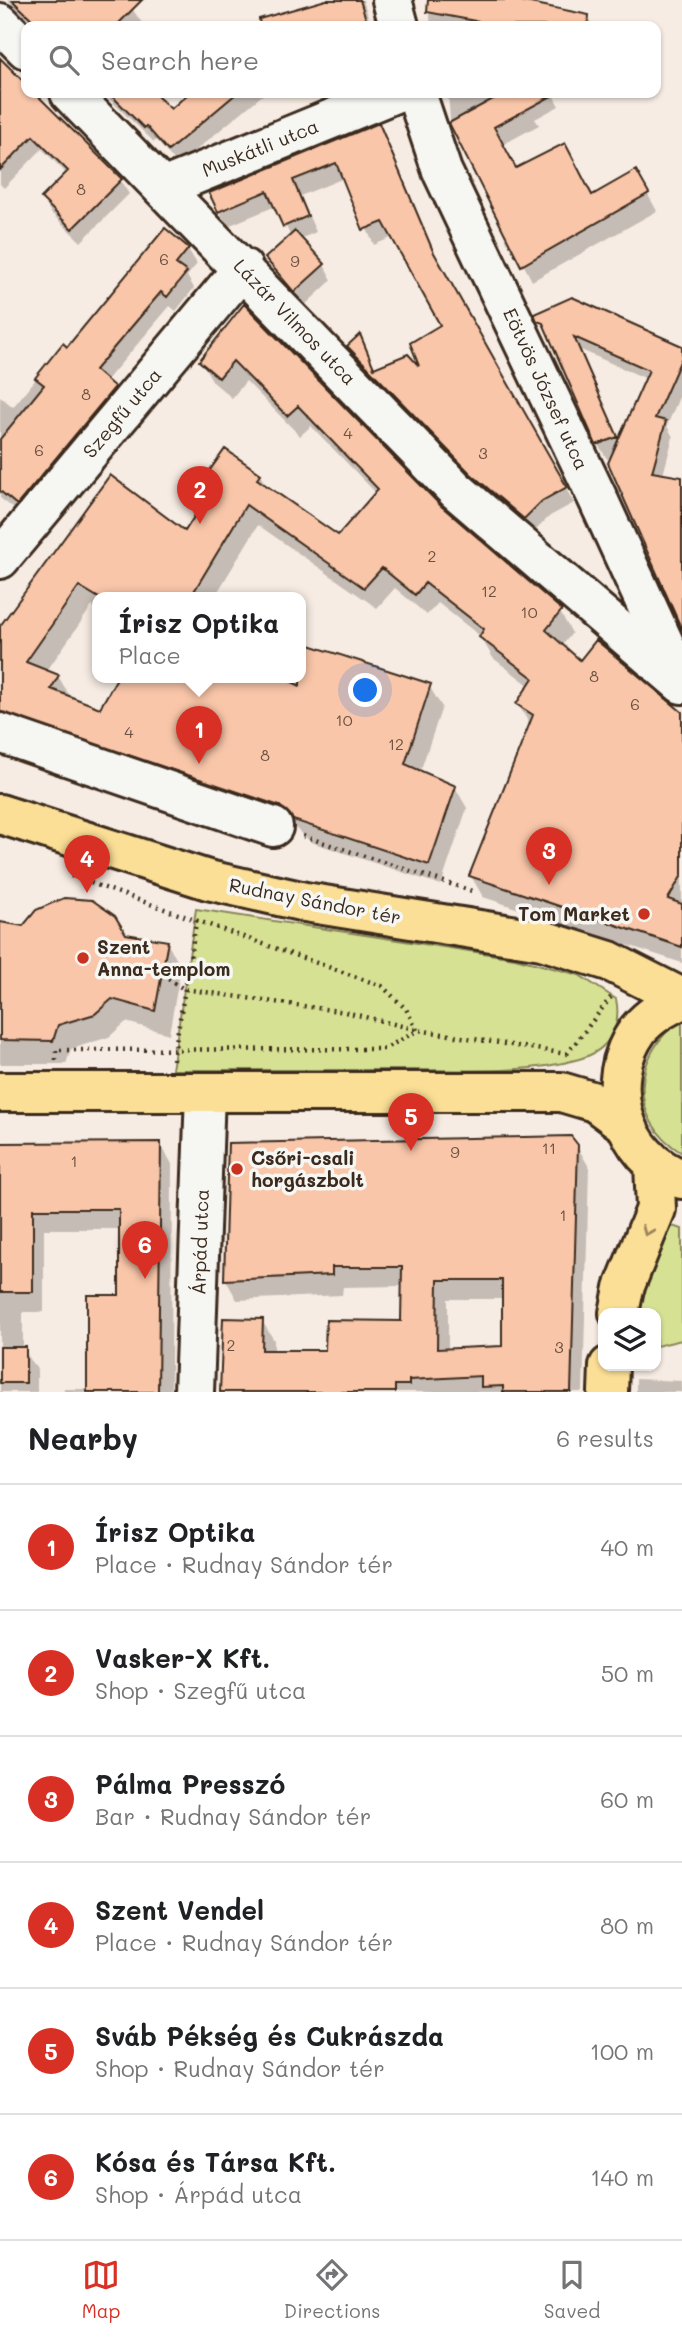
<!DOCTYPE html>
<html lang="en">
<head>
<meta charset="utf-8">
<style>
  :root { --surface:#fff; --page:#f2f2f2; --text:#202124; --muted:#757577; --line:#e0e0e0; --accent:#d93025 }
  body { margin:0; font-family:Mali,sans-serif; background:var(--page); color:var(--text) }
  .controls { position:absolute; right:21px; bottom:21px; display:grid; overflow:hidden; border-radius:14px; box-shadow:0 2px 5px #0004 }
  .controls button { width:63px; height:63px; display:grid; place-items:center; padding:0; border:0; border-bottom:2px solid var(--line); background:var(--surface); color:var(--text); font:35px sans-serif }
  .you { position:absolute; left:366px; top:691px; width:24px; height:24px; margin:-18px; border:5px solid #fff; border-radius:50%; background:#1a73e8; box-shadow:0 0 0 10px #1a73e833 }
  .badge { display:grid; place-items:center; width:46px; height:46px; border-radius:50%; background:var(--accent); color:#fff; font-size:23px; font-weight:700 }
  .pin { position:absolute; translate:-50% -58px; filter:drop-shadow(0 2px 4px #0008) }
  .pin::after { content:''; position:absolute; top:37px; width:24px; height:21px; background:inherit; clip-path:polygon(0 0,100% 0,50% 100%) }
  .popup { position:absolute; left:92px; top:592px; width:214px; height:91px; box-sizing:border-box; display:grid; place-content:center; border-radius:14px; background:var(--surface); filter:drop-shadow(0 2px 5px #0005); font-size:23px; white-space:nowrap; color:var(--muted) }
  .popup b { font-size:26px; color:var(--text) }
  .popup::after { content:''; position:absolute; left:50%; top:100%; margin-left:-14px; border:14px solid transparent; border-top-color:var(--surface) }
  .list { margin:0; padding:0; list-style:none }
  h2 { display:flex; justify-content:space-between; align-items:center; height:91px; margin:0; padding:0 28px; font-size:30px }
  h2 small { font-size:23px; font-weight:400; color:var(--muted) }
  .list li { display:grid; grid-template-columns:46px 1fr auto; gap:21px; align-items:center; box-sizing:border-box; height:126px; padding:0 28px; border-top:2px solid var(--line) }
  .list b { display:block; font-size:26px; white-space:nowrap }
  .list p { margin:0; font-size:23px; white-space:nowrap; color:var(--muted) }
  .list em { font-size:23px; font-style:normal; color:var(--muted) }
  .icon { flex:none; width:38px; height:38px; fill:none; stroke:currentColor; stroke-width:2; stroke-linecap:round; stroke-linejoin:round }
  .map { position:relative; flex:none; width:682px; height:1392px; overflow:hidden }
  .search { position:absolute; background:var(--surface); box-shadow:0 2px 5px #0004; left:21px; right:21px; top:21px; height:77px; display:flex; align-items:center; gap:18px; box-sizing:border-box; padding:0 24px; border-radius:14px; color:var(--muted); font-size:26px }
  .sheet { height:847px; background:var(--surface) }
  nav { display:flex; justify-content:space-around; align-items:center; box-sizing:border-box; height:98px; border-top:2px solid var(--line); background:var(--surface); font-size:19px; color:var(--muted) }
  nav a { display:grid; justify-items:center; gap:4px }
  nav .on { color:var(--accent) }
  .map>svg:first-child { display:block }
  .green { fill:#d6e194; stroke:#888659; stroke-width:2 }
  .shadow { fill:#0003; fill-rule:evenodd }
  .building { fill:#f9c6a9; stroke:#3b2a1e; stroke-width:2; fill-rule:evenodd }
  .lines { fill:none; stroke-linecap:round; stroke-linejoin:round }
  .minor-casing { stroke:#3b2a1e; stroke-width:44 }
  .major-casing { stroke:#3b2a1e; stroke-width:44 }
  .path { stroke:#3b2a1e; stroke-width:4.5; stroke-dasharray:2 5; stroke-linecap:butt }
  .minor { stroke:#f6f6f2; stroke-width:38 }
  .major { stroke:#fbdf96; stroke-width:38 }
  .oneway { stroke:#9b845a }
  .poi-dot { fill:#c8321e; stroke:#f6f6f2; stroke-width:2.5 }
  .labels { text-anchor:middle; stroke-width:7; stroke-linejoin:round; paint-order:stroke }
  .number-label { font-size:16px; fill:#6a5141 }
  .street-label { font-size:19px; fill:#3b2a1e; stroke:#f6f6f2 }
  .poi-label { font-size:19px; font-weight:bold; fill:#3b2a1e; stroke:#f6f6f2; text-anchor:start }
</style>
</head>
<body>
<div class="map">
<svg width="682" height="1392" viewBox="0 0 682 1392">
  <rect width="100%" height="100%" fill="#f7ece3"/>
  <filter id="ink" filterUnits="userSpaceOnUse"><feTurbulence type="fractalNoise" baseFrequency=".0143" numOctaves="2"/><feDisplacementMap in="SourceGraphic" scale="14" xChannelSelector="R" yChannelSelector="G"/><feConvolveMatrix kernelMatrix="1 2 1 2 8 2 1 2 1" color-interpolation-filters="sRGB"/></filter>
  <g filter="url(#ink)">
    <path class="green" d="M196 909 515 958 579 975 616 999C622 1028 608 1051 579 1059 528 1074 466 1070 413 1070 333 1070 253 1070 172 1070Z
      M682 1019V1153C627 1119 632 1054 682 1019Z
      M668 1225 682 1229V1340L656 1346V1313H638L646 1278Z"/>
    <path class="shadow" d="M8 0H126L142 23 139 26H35Z
      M327 0H363L371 26H338Z
      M428 0H501L516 26H431Z
      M0 60 26 86V93H33L120 180 129 194 81 242 51 213 43 199 67 174 42 149 4 188 0 184Z
      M103 93H153L170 111 194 93H265L178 165 156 140 154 142Z
      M448 93H552L559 106 535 119 539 125 502 145 516 170 592 197 636 173 657 211 532 281 450 120Z
      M379 125 441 268 574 503 550 516 533 533 482 489 358 362 349 347 359 337 375 370 424 374 443 326 393 237 374 245 344 178 300 196 316 232 300 239 324 265 332 280 304 306 267 258 291 237 276 206 228 226 219 211Z
      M188 249 197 264 187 276 194 288 176 311 170 306 106 381 122 403 26 518 0 498V396L13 407 63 346 67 349Z
      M245 306 439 507 560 612 572 633 562 646 580 662 682 715V963L483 897 471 876 530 725 518 704 530 686 493 658 480 636 438 603 427 615 395 588 377 608 258 525 214 598H97V610L92 606 46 672 58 676 71 698 101 710 119 678H300L429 686 442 707 420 772 455 787 467 808 441 885 311 842 294 827 20 733 0 736V629L110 478 186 534 214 488 207 477 260 475 267 487 339 538 377 494 311 426 300 436 246 381 232 398 213 382 201 361Z
      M539 320 682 348V390L667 426 673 437 663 475 682 479V625L613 457 607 459 598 444 551 337ZM581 350 647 379 620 441Z
      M0 924 125 935 167 943 181 967 169 1034 126 1022 109 1037 71 1049 66 1064H0Z
      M160 1143 172 1164 171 1392H64V1389H88L121 1296V1229H44V1312H23V1349L37 1369V1392H0V1145Z
      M577 1146 589 1167 583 1392H223L262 1321 274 1340V1352H327L402 1323 403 1286 343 1287 342 1295 237 1300 226 1280ZM448 1299H504V1348L448 1351Z
      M636 1379 682 1381V1392H636Z"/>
    <path class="building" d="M12 0H142L116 26H39Z
      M326 0H360L368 26H260L259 19Z
      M428 0H516L589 15 588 26H502L427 12Z
      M0 58 26 84V93H35L122 179 72 229 41 198 68 171 33 136 0 170Z
      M109 93H154L171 109 189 93H237L168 151 146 126 144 128Z
      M504 93H557L494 127 516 168 565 143 592 195 636 170 649 193 521 266 449 123Z
      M379 123 433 251 567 487 542 501 524 519 471 474 347 346 360 334 374 368 408 354 419 366 410 343 440 325 383 222 363 230 336 163 293 180 308 216 283 227 267 191 218 212 209 193Z
      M165 228 189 248 176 264 187 272 167 297 161 292 95 370 115 387 17 505 0 491V439L44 385 35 378 63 343 67 347Z
      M295 231 325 264 294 292 265 258Z
      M572 297 682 346V357L655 418 666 421 652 472 682 477V630L608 463 649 370 574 337 618 437 596 445 543 323 537 321 534 314Z
      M244 304 440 505 562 610 546 630 580 660 596 640 682 712V875L668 899 682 904V947L469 876 533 715 516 704 533 678 479 637 484 629 425 583 415 595 382 568 364 588 246 505 190 598H99L79 586 26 662 59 675 51 689 100 708 117 678H284L300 686V642L431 684 405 764 456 786 429 865 293 820 280 806 0 712V626L110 475 185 531 215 484 205 477 225 449 261 474 257 479 338 535 378 489 298 406 287 416 233 361 219 378 199 361Z
      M64 898 92 900 115 916 126 934 168 941 155 1011 112 999 95 1014 58 1025 53 1041 0 1040V922L23 926 36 910Z
      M571 1136 578 1145 571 1392H503V1386L481 1387V1376L409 1380V1385H395V1392H220L223 1318 263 1319 262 1350H325L326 1320 401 1321 402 1267H332V1275L224 1280 228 1143ZM438 1280H502V1346L437 1349Z
      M161 1142 158 1392H87V1295H119V1209H33V1292H0V1143Z
      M0 1347H26V1383H0Z"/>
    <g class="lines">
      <defs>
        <path id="minor" d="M392 0 399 26
          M0 23 26 49
          M70 93 456 490 682 684
          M416 93 442 171 597 497 678 674
          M165 187 395 93
          M0 559 243 268
          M0 733 273 827
          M194 1392 205 1093"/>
        <path id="major" d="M0 814 208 880 305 902 542 940 609 961 682 998
          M682 999C666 1007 650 1015 638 1030 601 1081 622 1158 682 1179
          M0 1092H561L595 1102 626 1125
          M619 1313 624 1288 656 1209 654 1164
          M608 1392 609 1366"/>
      </defs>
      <use href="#minor" class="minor-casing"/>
      <use href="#major" class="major-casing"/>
      <path class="path" d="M303 836 475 892
        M71 876 382 986 406 1009 417 1030
        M162 975 184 989 345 1012 418 1030 567 1054
        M567 1054 611 997
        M56 1060V1050L384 1049 417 1031
        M173 1060 197 917"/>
      <use href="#minor" class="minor"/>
      <use href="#major" class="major"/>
    </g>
    <defs><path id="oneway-chevron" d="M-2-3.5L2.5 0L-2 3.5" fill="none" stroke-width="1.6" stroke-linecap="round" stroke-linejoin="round" transform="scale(1.75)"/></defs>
    <use class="oneway" href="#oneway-chevron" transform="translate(647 1231) rotate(112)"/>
  </g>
  <g class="poi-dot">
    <circle cx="644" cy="914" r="7"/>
    <circle cx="83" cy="958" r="7"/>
    <circle cx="237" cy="1169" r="7"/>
  </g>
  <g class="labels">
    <g class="number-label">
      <text x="81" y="195">8</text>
      <text x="164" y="265">6</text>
      <text x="295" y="267">9</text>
      <text x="86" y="400">8</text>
      <text x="348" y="439">4</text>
      <text x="39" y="456">6</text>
      <text x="483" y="459">3</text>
      <text x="432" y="562">2</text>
      <text x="489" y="597">12</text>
      <text x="529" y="618">10</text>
      <text x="594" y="682">8</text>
      <text x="635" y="710">6</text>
      <text x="344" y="726">10</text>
      <text x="129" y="738">4</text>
      <text x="396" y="750">12</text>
      <text x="265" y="761">8</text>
      <text x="549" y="1154">11</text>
      <text x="455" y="1158">9</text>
      <text x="74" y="1167">1</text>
      <text x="563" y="1221">1</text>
      <text x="231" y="1351">2</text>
      <text x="559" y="1353">3</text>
    </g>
    <g class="street-label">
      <text transform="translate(260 148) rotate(-22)" y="7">Muskátli utca</text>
      <text transform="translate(295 322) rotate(46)" y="7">Lázár Vilmos utca</text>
      <text transform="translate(546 389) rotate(65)" y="7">Eötvös József utca</text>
      <text transform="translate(122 413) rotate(-50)" y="7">Szegfű utca</text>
      <text transform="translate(315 901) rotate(11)" y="7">Rudnay Sándor tér</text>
      <text transform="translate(200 1242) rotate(-88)" y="7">Árpád utca</text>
    </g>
    <g class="poi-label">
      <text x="630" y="921" text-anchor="end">Tom Market</text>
      <text x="97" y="954">Szent<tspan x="97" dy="22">Anna-templom</tspan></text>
      <text x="251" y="1165">Csőri-csali<tspan x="251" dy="22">horgászbolt</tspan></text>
    </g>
  </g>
</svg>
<div class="controls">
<button><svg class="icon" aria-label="layers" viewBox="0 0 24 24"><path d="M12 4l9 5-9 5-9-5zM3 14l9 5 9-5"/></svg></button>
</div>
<div class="you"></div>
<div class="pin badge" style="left:199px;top:764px">1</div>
<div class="popup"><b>Írisz Optika</b>Place</div>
<div class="pin badge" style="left:200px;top:524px">2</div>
<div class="pin badge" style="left:549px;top:885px">3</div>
<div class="pin badge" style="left:87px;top:893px">4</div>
<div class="pin badge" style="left:411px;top:1151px">5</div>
<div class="pin badge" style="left:145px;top:1279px">6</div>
<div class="search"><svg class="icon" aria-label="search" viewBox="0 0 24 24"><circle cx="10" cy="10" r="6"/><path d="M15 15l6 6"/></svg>Search here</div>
</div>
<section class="sheet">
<h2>Nearby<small>6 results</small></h2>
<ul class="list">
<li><span class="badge">1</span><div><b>Írisz Optika</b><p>Place · Rudnay Sándor tér</p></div><em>40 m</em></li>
<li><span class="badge">2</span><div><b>Vasker-X Kft.</b><p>Shop · Szegfű utca</p></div><em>50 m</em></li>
<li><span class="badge">3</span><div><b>Pálma Presszó</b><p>Bar · Rudnay Sándor tér</p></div><em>60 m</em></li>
<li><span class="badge">4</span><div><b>Szent Vendel</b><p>Place · Rudnay Sándor tér</p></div><em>80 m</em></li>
<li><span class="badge">5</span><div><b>Sváb Pékség és Cukrászda</b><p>Shop · Rudnay Sándor tér</p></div><em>100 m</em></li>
<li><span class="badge">6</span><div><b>Kósa és Társa Kft.</b><p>Shop · Árpád utca</p></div><em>140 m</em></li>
</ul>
</section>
<nav>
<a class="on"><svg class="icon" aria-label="map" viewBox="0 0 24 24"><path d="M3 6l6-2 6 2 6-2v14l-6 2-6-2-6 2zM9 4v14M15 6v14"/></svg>Map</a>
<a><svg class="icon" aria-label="directions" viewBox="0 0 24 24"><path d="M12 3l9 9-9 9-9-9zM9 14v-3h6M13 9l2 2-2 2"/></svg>Directions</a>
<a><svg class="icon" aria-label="saved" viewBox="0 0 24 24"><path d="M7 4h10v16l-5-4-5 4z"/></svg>Saved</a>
</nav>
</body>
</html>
